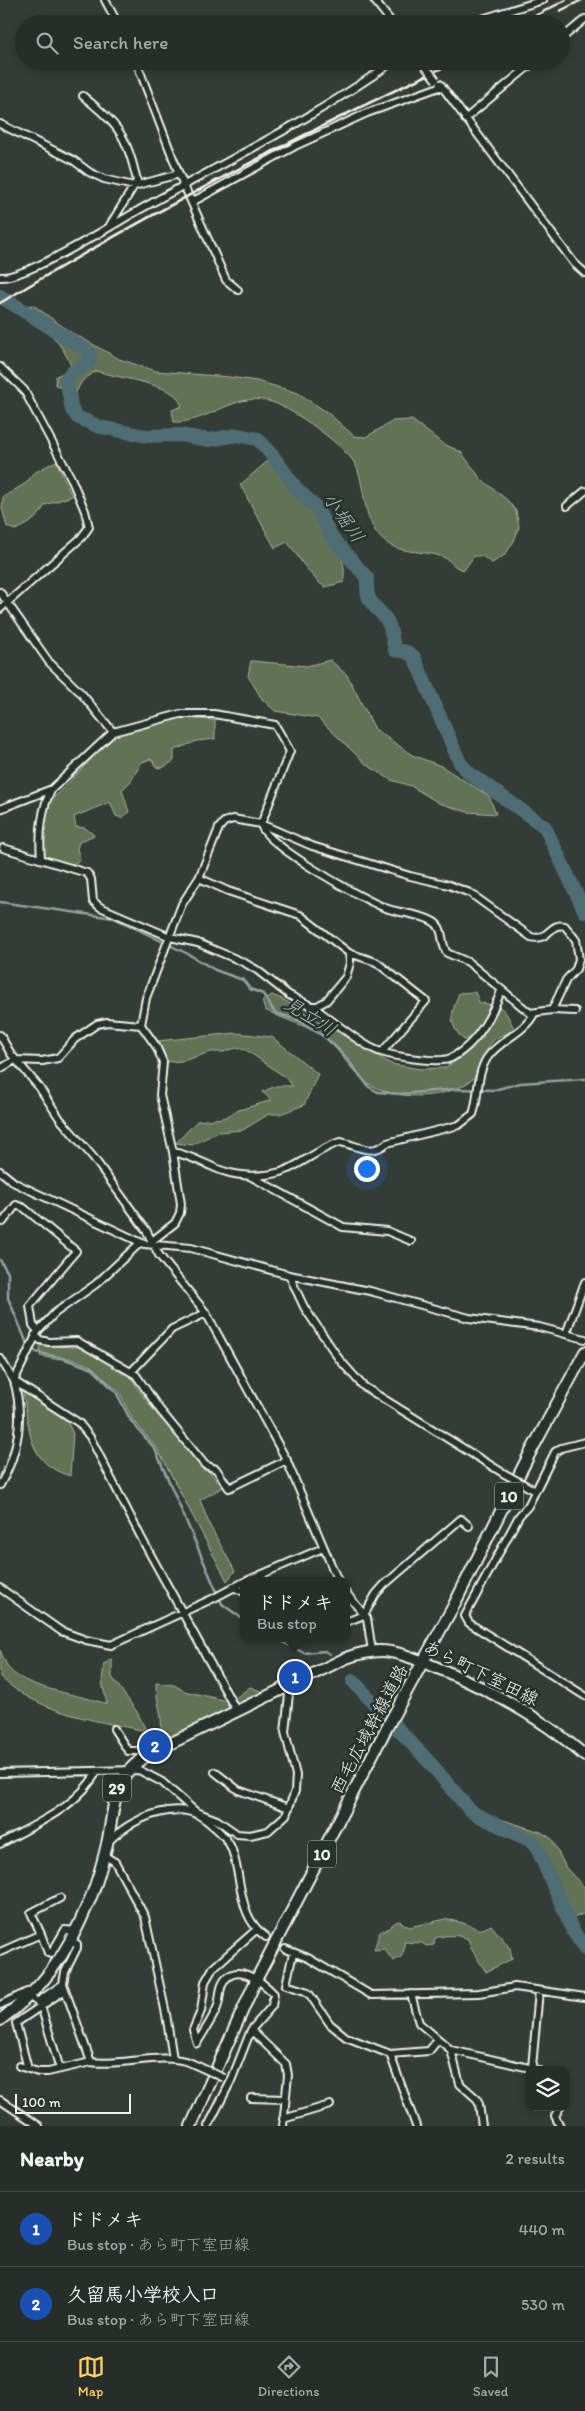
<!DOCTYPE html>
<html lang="en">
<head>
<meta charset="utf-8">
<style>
  :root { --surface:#272d28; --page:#333934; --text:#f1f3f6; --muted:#a4a8a8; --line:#434945; --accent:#ffd166 }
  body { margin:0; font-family:Itim,"Klee One",sans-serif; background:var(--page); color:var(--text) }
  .controls { position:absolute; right:15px; bottom:15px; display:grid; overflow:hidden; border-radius:10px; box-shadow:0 2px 8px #0003 }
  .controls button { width:45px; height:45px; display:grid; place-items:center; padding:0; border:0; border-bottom:1px solid var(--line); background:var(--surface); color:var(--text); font:25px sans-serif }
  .scale { position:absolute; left:15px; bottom:12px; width:116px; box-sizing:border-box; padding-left:5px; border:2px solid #f4f1e8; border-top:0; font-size:14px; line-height:18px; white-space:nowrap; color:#f4f1e8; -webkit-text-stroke:4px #26332d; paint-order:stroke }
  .you { position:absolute; left:366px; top:1168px; width:18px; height:18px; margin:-12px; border:4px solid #fff; border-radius:50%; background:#1a73e8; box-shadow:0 0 0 8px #1a73e833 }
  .badge { display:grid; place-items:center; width:32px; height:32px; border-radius:50%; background:var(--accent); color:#fff; font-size:16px; font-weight:700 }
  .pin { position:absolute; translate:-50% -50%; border:2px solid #fff; box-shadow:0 1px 5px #0006 }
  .popup { position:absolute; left:240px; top:1577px; width:110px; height:65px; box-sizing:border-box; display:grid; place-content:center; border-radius:10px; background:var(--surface); filter:drop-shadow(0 1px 4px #0005); font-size:16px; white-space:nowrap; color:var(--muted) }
  .popup b { font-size:19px; color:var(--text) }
  .popup::after { content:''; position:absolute; left:50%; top:100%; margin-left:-10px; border:10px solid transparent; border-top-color:var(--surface) }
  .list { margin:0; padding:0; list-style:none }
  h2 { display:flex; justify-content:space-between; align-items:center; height:65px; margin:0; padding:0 20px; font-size:21px }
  h2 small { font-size:16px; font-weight:400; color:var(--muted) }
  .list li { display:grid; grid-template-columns:32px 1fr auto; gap:15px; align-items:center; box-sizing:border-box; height:75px; padding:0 20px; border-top:1px solid var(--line) }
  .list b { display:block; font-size:19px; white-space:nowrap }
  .list p { margin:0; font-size:16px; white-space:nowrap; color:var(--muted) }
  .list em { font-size:16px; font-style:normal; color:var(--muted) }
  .icon { flex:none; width:28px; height:28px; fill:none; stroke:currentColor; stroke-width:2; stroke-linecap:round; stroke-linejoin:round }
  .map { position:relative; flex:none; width:585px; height:2126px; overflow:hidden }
  .search { position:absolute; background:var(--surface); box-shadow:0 2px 8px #0003; left:15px; right:15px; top:15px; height:55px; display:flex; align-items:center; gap:12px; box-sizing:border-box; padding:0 18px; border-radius:28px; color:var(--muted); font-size:19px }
  .sheet { height:215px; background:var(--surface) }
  nav { display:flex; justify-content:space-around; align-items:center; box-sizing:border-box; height:70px; border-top:1px solid var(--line); background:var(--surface); font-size:14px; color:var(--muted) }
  nav a { display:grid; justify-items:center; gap:2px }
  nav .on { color:var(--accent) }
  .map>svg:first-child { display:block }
  .green { fill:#627254; stroke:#abb29e }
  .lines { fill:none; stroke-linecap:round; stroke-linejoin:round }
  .stream { stroke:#91a2a3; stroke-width:2.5 }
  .river { stroke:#4f6d75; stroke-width:14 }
  .minor-casing { stroke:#f4f1e8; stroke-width:10 }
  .primary-casing { stroke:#f4f1e8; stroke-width:14 }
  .minor { stroke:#26332d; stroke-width:6 }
  .primary { stroke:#26332d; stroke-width:10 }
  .rail { stroke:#f4f1e8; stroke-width:2.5 }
  .minor-bridge-casing { stroke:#f4f1e8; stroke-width:10; stroke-linecap:butt }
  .minor-bridge { stroke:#26332d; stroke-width:6 }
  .labels { text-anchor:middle; stroke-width:5; stroke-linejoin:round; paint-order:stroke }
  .shield { fill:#26332d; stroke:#b6b8b0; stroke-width:1 }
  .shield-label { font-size:16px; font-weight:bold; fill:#f4f1e8 }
  .street-label { font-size:18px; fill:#f4f1e8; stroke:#26332d }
  .water-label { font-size:19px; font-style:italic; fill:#b2bcba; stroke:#26332d }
</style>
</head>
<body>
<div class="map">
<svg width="585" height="2126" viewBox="0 0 585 2126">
  <rect width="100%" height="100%" fill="#343c36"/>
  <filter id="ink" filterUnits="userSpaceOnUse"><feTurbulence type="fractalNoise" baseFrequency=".02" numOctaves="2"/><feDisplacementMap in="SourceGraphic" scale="10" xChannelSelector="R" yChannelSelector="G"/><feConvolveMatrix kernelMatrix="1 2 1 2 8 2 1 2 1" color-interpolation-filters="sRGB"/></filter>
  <g filter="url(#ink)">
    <path class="green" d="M33 305 69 331 119 359 156 371 229 377 257 381 298 393 328 413 354 436 366 437 393 421 412 420 442 443 461 452 481 479 507 500 516 511 519 527 514 541 505 555 492 563 482 556H474L464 570C452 567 453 562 445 558 423 548 397 557 379 536 363 517 365 489 357 468 351 449 288 405 268 401 234 392 209 423 174 422L172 410 182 406C180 403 178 398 176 396 164 384 115 377 96 371L82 381 75 394 55 385 56 376 72 369C64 342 42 329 27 306Z
      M270 459C294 491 323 520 341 556 345 564 344 574 344 582L325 587C310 578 299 556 287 542L275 548 240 485Z
      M56 461 72 496 45 505C37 519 30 524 15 530L7 527 2 508 3 497 26 483 34 473Z
      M330 660 347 675 375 729 412 755 441 766 489 796 496 814 467 812 439 803 411 786 391 780 367 765 318 718 275 711 262 699 248 676 251 661 307 666Z
      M178 718 215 720V739L197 741 174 750V761L162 768 156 767 152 759 142 762 131 781 122 790 129 812 122 818 116 816 110 802 76 816 74 817 76 827 85 828 94 835 79 842 77 849 80 858 76 863C68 865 47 862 43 854 40 845 46 811 50 802 52 798 55 796 58 794L113 736Z
      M475 992 479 1002C506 1009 502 1004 515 1031 508 1033 500 1035 494 1040 482 1051 482 1074 469 1082 442 1100 393 1101 366 1082 349 1070 338 1045 318 1033 302 1024 282 1019 265 1010L262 1001 272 995 282 999 391 1064 420 1069 444 1068 461 1058 483 1037 488 1025 476 1036 464 1040C447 1023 451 1014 459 993Z
      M236 1033 272 1037 318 1074 304 1105 280 1114H269L243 1130 218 1132 192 1145 176 1143 197 1121 223 1118 239 1110 272 1100 262 1092 276 1086H293L285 1077 246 1050 236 1048 223 1052H211L183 1061 167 1062 157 1041Z
      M40 1345 89 1348 123 1374 129 1373 138 1389 155 1412 223 1487 200 1500 210 1526 235 1571 227 1581 157 1448 133 1420 119 1392 91 1366 69 1358 54 1359 40 1356Z
      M23 1392 67 1421 73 1434 70 1476C26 1463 30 1428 23 1392Z
      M0 1650C3 1656 6 1666 11 1671 30 1689 81 1695 107 1704L102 1682 104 1664 112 1659V1677L137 1712 145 1728 141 1730C92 1720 39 1713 0 1677Z
      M156 1683 174 1685 184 1691 223 1700 234 1699 250 1687 264 1692 163 1742 159 1736C166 1720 155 1701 156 1683Z
      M494 1817 541 1832 552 1839 566 1868 585 1888V1913L574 1918 557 1902 537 1856 529 1844 489 1823V1820Z
      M446 1919C451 1921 457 1921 463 1923 476 1926 476 1934 491 1925L510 1948 512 1959 486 1972 472 1950 468 1939C457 1934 446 1935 435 1938L434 1945 426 1946 422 1943 404 1942V1951L401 1957 393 1961 384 1949 374 1950 380 1931C389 1932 391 1923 399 1921L409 1927Z"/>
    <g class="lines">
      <path class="stream" d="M0 902 114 918 188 954 215 970 243 980 250 989 263 994 275 1013 298 1020 326 1038 343 1054 369 1087 378 1092 399 1094 456 1089 494 1090 520 1083 585 1079
        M0 1260 8 1273V1298L26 1341 36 1352 65 1359 93 1369 116 1392 131 1421 155 1449 222 1604 244 1620
        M275 1638 304 1653 324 1651 330 1654"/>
      <path class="river" d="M0 296 85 349 90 354 88 363 71 373 66 379 72 410 77 417 100 427 146 436 180 435 209 440 237 435 258 439 276 460 297 489 316 507 331 536 367 578C366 605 372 601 386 619 392 627 392 641 395 650L407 652 414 657 460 763 469 773 545 827 585 912
        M353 1681 430 1763 468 1808 475 1814 535 1843 573 1931 585 1949"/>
      <defs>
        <path id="minor" d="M105 0 118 24
          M374 0 393 24
          M466 24 543 0
          M561 39 585 19
          M136 61 179 174 226 280 238 290
          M440 84 574 263 585 273
          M83 96C119 126 127 135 137 181L110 225
          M465 119 535 61
          M0 124 73 160 89 172 104 179 134 186 179 174
          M192 202 295 146 367 113 442 86
          M0 277C26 279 112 225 139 210 225 162 313 119 394 61
          M0 367 24 390 71 478 85 511 89 527 81 538 0 609
          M567 506 585 491
          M0 592 49 662 81 693 113 732
          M0 809 52 789 113 732 180 714H214L275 725 290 751 261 824C261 843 363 899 383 907 399 914 420 913 434 922 445 929 440 943 447 953L468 962 530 1013 552 1010 575 1011
          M3 848 87 873 91 879 93 901 100 907 170 937 198 943 243 962 257 970 289 995 311 1006H317L326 1001 346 977 350 963 349 953 300 915 228 891 199 878
          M41 858C39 837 41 807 52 789
          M349 953 376 962 426 1001 382 1052
          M312 1006C328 1017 360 1044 376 1050 389 1056 439 1064 451 1058 476 1045 492 1015 501 991
          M0 1035 11 1054 39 1087 60 1119 93 1157 146 1230 159 1255 206 1313 286 1459 338 1581
          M0 1069 15 1060 42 1061 58 1058 75 1039 97 1024 107 1022 141 1025
          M173 1152C188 1155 199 1161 213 1167 234 1177 259 1178 281 1172 302 1165 319 1148 340 1142 358 1145 370 1157 387 1143L459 1125 473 1114C479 1097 476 1075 487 1058 499 1040 523 1034 534 1014
          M0 1171 15 1183 144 1244 191 1248 289 1275 370 1291 469 1318 539 1327 585 1339
          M250 1176 343 1227 387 1231 411 1241
          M0 1220 3 1222 16 1205 24 1208 76 1251 30 1306 33 1325 38 1331
          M152 1241 175 1223 180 1213 181 1204 173 1152 160 1095 163 1062 156 1046 141 1025 146 998 182 904 199 878 219 828 224 822 233 819 261 824 312 846 410 876 449 885 470 893 531 937C549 942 549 922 565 926L576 940 579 959 576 969 566 980 552 1010
          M289 1275 304 1307 339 1359 363 1386 503 1473
          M566 1334 585 1282
          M35 1335 40 1340 49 1342 77 1341 136 1375 160 1410 205 1465 216 1469 229 1488 287 1460
          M0 1358 14 1381 79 1423 90 1437 143 1541 237 1712
          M131 1372 172 1329 206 1313
          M585 1442 561 1448 555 1452 528 1506 519 1516 465 1616 469 1623 585 1696
          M0 1485C19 1453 24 1416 14 1381L38 1331 55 1313 96 1284 140 1243
          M246 1581 323 1548
          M233 1587 244 1592
          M0 1588 61 1631 86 1640 111 1645 214 1598 244 1582
          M346 1593 367 1618 372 1651
          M346 1622 364 1615 376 1594 384 1585 461 1519 469 1526
          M114 1729 128 1751H138L151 1748 155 1751
          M215 1772 238 1790 289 1808
          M0 1773 139 1770 162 1782 196 1812 217 1820 237 1834 250 1835 268 1831 286 1815 295 1791 296 1775 285 1732 289 1694 287 1688
          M108 1842C124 1826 146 1814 168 1811 184 1809 195 1811 207 1821 217 1829 228 1838 232 1850 243 1881 237 1916 266 1937
          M0 1844C34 1824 78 1808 97 1771
          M103 1855 115 1862 145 1917 166 2014 173 2059
          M41 1934 31 1913 60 1898
          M71 1941 77 1944V1948L65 1972 63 1984 91 2062C121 2067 162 2051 191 2063
          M285 1949 308 1958 371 1995 479 1993 515 1987 585 1997
          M0 1952 41 1934 48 1953 51 1954 65 1930 76 1931
          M293 1953 286 1985 305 1991 310 1995 330 2024 346 2037 390 2054 429 2051 438 2040
          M411 1994 419 2023 451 2050 460 2084 477 2099 479 2104 482 2126
          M30 1997 37 2002 63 1984
          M0 2005 27 1992 34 1991
          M41 2006 60 2069
          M251 2030 286 2064 288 2075 283 2126
          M197 2043C204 2031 212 2020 217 2008 220 2001 219 1992 222 1985 233 1959 263 1982 274 1994L272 2006 251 2030 231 2081 208 2126
          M197 2043 193 2030 201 2011 205 1982 213 1968 256 1930
          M451 2050 538 2070
          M390 2054 416 2126
          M19 2066 38 2072H48L91 2062
          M532 2067 539 1991
          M28 2069 16 2023 65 1990
          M251 2098 285 2099
          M0 2100 39 2126
          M560 2107 555 2116 560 2126
          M283 2119 330 2105"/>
        <path id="primary" d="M0 2020C42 1990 67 1954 87 1906 96 1887 102 1865 107 1844 116 1801 111 1774 155 1751L346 1658C361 1653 376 1649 391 1652 410 1655 427 1664 445 1671 496 1693 544 1719 585 1756
          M191 2126 257 1978 386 1729 454 1605 529 1455 585 1352"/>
      </defs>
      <use href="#minor" class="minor-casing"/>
      <use href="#primary" class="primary-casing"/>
      <use href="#minor" class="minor"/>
      <use href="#primary" class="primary"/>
      <path class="rail" d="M560 11 582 0
        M519 24 566 0
        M0 303C148 214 300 134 457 61"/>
      <defs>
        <path id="minor-bridge" d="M421 61 436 80
          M503 1473 532 1489
          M191 2063 224 2078"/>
      </defs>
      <use href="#minor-bridge" class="minor-bridge-casing"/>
      <use href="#minor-bridge" class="minor-bridge"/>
    </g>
  </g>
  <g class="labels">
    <g class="shield">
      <rect x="495" y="1482.5" width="28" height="27" rx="4"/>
      <rect x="103" y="1774.5" width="28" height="27" rx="4"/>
      <rect x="308" y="1840.5" width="28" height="27" rx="4"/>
    </g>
    <g class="shield-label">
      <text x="509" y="1502">10</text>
      <text x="117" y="1794">29</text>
      <text x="322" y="1860">10</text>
    </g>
    <g class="street-label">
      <text transform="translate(481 1673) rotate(26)" y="6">あら町下室田線</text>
      <text transform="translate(369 1729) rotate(-62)" y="6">西毛広域幹線道路</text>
    </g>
    <g class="water-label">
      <text transform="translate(344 517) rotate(55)" y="7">小堀川</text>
      <text transform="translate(311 1016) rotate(32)" y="7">見立川</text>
    </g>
  </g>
</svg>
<div class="controls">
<button><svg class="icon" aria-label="layers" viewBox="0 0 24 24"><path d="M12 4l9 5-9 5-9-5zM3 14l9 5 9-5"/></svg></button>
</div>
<div class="scale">100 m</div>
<div class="you"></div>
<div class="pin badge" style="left:295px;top:1677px;background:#1a4fb4">1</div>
<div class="popup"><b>ドドメキ</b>Bus stop</div>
<div class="pin badge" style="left:155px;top:1746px;background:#1a4fb4">2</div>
<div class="search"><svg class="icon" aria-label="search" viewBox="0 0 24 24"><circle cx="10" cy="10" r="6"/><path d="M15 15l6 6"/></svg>Search here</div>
</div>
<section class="sheet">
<h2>Nearby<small>2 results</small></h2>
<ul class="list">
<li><span class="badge" style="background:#1a4fb4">1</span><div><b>ドドメキ</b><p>Bus stop · あら町下室田線</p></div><em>440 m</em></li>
<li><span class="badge" style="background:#1a4fb4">2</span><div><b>久留馬小学校入口</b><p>Bus stop · あら町下室田線</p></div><em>530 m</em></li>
</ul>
</section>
<nav>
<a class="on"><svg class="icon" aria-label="map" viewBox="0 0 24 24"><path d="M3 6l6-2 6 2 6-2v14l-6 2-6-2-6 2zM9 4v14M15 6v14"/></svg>Map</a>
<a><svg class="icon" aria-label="directions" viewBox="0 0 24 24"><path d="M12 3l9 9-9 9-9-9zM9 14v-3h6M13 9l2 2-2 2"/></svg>Directions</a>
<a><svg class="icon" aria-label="saved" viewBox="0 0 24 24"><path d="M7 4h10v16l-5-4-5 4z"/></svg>Saved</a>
</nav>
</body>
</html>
